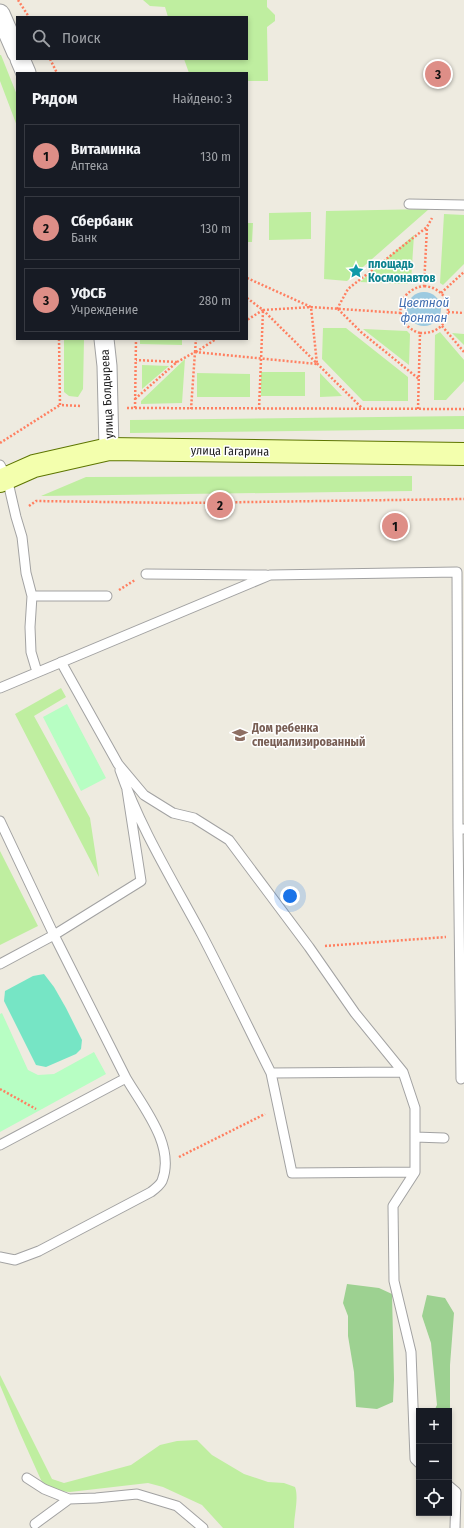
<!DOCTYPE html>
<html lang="ru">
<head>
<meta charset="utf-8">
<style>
  :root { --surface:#171b24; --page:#20242c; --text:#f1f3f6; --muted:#9ea1a6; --line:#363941; --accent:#de8e87 }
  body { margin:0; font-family:"Fira Sans Condensed",sans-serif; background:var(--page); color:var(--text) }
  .controls { position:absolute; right:12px; bottom:12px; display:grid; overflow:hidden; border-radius:0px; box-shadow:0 2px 6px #0003 }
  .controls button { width:36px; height:36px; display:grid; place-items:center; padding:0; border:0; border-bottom:1px solid var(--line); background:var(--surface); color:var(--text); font:20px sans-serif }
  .you { position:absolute; left:290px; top:896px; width:14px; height:14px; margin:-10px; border:3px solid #fff; border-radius:50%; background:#1a73e8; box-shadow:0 0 0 6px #1a73e833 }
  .badge { display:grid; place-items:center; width:26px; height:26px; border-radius:50%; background:var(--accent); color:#111; font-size:13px; font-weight:700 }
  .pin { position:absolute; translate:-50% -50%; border:2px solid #fff; box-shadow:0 1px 4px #0006 }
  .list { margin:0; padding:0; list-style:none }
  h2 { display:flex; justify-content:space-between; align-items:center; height:52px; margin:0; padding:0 16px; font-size:17px }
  h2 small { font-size:13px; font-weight:400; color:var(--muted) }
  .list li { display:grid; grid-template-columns:26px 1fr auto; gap:12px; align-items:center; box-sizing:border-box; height:64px; margin:0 8px 8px; padding:0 8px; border:1px solid var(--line); border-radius:0px }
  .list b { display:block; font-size:15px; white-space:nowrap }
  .list p { margin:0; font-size:13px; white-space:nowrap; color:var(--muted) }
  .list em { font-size:13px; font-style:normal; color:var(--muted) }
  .icon { flex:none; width:22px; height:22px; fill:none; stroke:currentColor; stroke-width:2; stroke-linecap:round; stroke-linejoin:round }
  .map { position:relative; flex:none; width:464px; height:1528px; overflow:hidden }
  .search { position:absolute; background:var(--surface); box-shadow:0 2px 6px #0003; left:16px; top:16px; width:232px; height:44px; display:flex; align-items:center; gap:10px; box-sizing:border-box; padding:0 14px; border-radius:0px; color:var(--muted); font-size:15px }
  .panel { position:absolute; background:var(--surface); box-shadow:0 2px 6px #0003; left:16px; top:72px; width:232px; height:268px; border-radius:0px }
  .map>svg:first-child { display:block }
  .grass { fill:#bfeea0 }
  .forest { fill:#9dd191 }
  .park { fill:#b7fec3 }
  .pitch { fill:#76e5c5 }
  .water { fill:#9ccae0 }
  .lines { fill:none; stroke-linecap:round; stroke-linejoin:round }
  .lane-casing { stroke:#a2a2a2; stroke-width:11 }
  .street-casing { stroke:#a2a2a2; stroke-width:21 }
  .secondary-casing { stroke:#5d7500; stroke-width:24 }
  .path { stroke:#ff7f60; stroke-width:2.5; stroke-dasharray:2 2; stroke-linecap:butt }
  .lane { stroke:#fff; stroke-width:9 }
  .street { stroke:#fff; stroke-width:19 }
  .secondary { stroke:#f3ffad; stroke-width:22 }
  .labels { text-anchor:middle; stroke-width:3; stroke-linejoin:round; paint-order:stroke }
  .culture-label { font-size:12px; font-weight:bold; fill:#0d838f; stroke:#fff; text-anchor:start }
  .street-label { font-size:12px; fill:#1b1b1b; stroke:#fff }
  .education-label { font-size:12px; font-weight:bold; fill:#785e54; stroke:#fff; text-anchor:start }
  .water-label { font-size:13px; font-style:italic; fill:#416fb2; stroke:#fff }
</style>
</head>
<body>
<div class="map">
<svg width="464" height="1528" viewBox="0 0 464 1528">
  <rect width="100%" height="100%" fill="#eeebe0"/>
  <path class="grass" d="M143 0H267V7L275 15V21L267 27 268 81H247V73H189L184 59H247V17H168L165 7 150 6Z
    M0 55H1L17 95V126L0 81Z
    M429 209 347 281 324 279 326 211Z
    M311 212V239L269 240V213Z
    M444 214 464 215V264L443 285 440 283Z
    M247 223H253L252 242H247Z
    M414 235 411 281 407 284 360 282Z
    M323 328H346L408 377V401H363L322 359Z
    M363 329 407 331 410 334 409 365Z
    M440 332 464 360V381L446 400H434L435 335Z
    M452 333 464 334V345Z
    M64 339H84L83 389 78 397 69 396 64 392Z
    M140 339H182V345L140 344Z
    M185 359 182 403 141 404V401Z
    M142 365 169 366 142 389Z
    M261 372H305V396H261Z
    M197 373 250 374V397H197Z
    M320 373 342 396 320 397Z
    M464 416V429L130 433V420Z
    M412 476V491L41 496 86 477Z
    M61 688 66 697 34 716 90 818 99 877 15 714Z
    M0 851 38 926 0 945Z
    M0 1375 52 1479 64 1483 131 1465 160 1445 177 1441 197 1440 212 1455 244 1474 268 1482 284 1483 295 1487C299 1497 294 1516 294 1528H223L202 1505 163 1487 148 1483 70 1492 59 1491 47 1487 41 1480 20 1433 0 1385Z"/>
  <path class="forest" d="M347 1284 379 1288 392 1294 394 1380 393 1402 377 1409 356 1407 354 1372 348 1336V1316L343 1303Z
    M427 1295 445 1298 454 1313 450 1365V1455L449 1456V1411H434L437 1405 431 1343 422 1316Z"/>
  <path class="park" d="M67 704 106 778 81 791 43 717Z
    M2 1013 28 1070 38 1075 54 1074 94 1052 106 1074 0 1132V1014Z"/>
  <path class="pitch" d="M44 974 54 987 66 1008 82 1040 81 1049 76 1054 46 1067 36 1065 4 1001 5 991 33 976Z"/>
  <path class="water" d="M407 309a17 17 0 1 1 34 0a17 17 0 1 1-34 0Z"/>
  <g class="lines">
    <defs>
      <path id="lane" d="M409 204 464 205
        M0 465 7 478 16 517 22 537 26 573 32 596 30 627 31 652 37 672
        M146 574 266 575
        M32 596H107
        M61 662 118 764 144 795 173 813 194 818 229 840 309 947 355 1013 403 1072 415 1108V1172L292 1173 271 1073
        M0 688 270 575 457 572 458 829H464
        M120 770C140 828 173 881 202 935 226 981 248 1027 271 1073L403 1072
        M0 821 54 935 0 964
        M458 829 461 1079
        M415 1137 444 1138
        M0 1145 126 1078 54 935 141 881 127 790
        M415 1172 393 1206 394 1281 411 1352 415 1459 419 1463
        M0 1257 15 1260 39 1251 151 1192C155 1189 160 1185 162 1181 176 1146 143 1107 126 1078
        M27 1478 44 1489 69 1499 96 1498 137 1494 177 1506 203 1528
        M449 1486 456 1492 455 1528
        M35 1524 69 1499"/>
      <path id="street" d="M0 14 17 53
        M20 59 26 73
        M104 339 107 366 109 449"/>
      <path id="secondary" d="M0 481 34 466 109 449 464 454"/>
    </defs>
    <use href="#lane" class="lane-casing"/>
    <use href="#street" class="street-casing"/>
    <use href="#secondary" class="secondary-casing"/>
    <path class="path" d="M18 0 29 17
      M50 59 57 73
      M247 278 311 307
      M441 293 464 272
      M247 298 263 310 247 320
      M337 309 348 289 427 227 432 218
      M338 309 361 332 419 379
      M263 310 362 408
      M263 310 311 307 401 313
      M448 312 464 313
      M442 326 464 352
      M420 333C455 335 458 289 424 286
      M59 339 60 405 81 406
      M195 352 317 364 311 307
      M195 352 196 339
      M196 352 216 339
      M177 362 195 352 191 409
      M135 399 177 362 136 360
      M127 408 464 409
      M135 408 136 339
      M259 409 263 311
      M418 409 420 333C392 325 395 290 424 286L427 227
      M0 443 60 405
      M29 506 36 501 180 503 464 499
      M119 590 135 580
      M325 946 446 937
      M0 1089 36 1109
      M179 1157 265 1114"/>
    <use href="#lane" class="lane"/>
    <use href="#street" class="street"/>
    <use href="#secondary" class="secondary"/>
  </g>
  <defs>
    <symbol id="sight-bare" viewBox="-9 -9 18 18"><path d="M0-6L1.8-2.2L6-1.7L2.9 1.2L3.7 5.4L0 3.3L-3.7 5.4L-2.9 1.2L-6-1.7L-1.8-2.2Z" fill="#0f9aa8" stroke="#fff" stroke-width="2.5" paint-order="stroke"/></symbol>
    <symbol id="school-bare" viewBox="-9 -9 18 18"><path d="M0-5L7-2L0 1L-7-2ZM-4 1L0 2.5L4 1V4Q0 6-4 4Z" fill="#8d6e63" stroke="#fff" stroke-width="2.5" paint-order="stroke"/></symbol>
  </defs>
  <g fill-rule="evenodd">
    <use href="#sight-bare" x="345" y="260" width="22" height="22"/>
    <use href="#school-bare" x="229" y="724" width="22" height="22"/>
  </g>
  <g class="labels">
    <g class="culture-label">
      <text x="368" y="268">площадь<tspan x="368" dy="14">Космонавтов</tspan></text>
    </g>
    <g class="street-label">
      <text transform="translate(107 394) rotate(-93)" y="4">улица Болдырева</text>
      <text transform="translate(230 451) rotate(1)" y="4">улица Гагарина</text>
    </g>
    <g class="education-label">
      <text x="252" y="732">Дом ребенка<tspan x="252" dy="14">специализированный</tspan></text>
    </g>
    <g class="water-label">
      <text x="424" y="307">Цветной<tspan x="424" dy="15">фонтан</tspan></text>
    </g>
  </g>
</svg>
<div class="controls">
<button>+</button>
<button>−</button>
<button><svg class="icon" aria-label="locate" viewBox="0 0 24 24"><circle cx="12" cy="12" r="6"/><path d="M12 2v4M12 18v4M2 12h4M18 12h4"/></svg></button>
</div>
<div class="you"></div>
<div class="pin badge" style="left:395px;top:526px">1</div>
<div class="pin badge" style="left:220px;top:505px">2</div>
<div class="pin badge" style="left:438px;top:74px">3</div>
<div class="search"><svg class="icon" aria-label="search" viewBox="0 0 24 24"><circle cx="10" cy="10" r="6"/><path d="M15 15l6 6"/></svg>Поиск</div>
<section class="panel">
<h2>Рядом<small>Найдено: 3</small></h2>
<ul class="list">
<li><span class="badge">1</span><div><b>Витаминка</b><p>Аптека</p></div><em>130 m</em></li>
<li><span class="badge">2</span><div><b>Сбербанк</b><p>Банк</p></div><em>130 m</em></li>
<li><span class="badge">3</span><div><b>УФСБ</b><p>Учреждение</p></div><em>280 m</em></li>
</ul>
</section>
</div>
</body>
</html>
